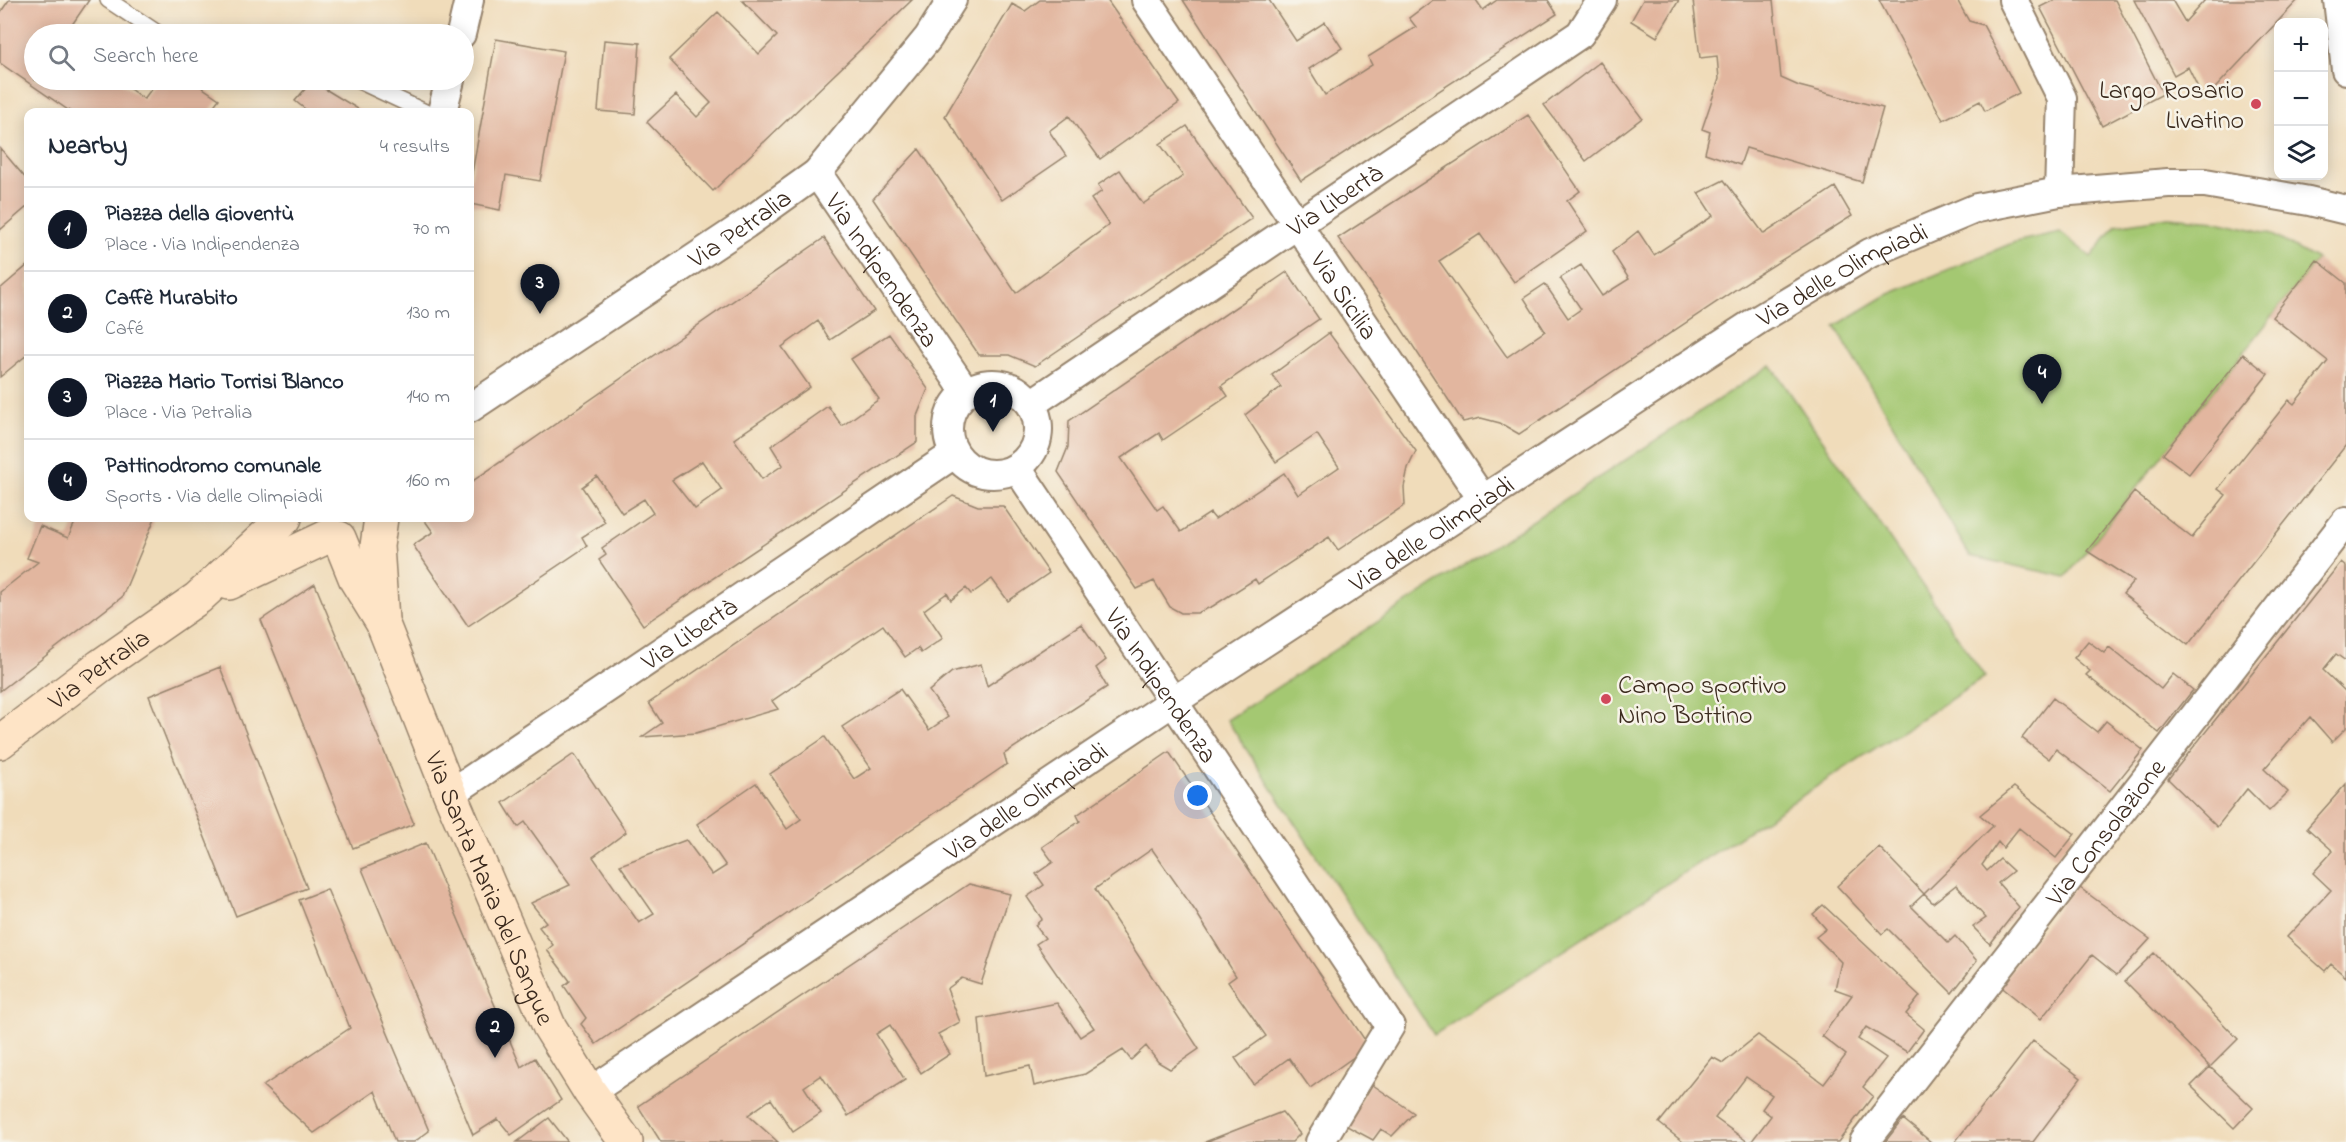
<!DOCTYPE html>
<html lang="en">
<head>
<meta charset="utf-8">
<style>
  :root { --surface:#fff; --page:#f2f2f3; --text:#1f2937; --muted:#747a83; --line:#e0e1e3; --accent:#111827 }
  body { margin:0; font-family:"Indie Flower",sans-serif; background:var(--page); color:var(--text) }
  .controls { position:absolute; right:18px; top:18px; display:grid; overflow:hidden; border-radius:12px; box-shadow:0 3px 15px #0003 }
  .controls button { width:54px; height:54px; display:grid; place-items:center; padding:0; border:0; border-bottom:2px solid var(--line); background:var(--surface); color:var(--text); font:30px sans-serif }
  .you { position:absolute; left:1198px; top:796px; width:21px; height:21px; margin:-15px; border:4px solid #fff; border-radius:50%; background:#1a73e8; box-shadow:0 0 0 9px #1a73e833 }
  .badge { display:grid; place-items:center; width:39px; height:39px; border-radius:50%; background:var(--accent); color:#fff; font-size:20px; font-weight:700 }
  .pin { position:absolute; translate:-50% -50px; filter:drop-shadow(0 2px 3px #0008) }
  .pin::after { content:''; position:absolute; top:32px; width:21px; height:18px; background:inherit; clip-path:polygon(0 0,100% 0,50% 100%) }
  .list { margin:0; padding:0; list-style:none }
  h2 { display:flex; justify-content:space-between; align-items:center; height:78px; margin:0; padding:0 24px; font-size:26px }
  h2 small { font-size:20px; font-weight:400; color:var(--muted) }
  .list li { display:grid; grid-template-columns:39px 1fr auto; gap:18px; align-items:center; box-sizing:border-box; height:84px; padding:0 24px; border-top:2px solid var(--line) }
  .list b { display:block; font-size:22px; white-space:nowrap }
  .list p { margin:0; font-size:20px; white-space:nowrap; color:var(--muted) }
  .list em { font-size:20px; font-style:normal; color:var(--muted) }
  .icon { flex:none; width:33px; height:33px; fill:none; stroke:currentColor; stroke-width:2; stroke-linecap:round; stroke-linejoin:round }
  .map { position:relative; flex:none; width:2346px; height:1142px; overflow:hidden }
  .search { position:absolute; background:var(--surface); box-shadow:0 3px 15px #0003; left:24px; top:24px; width:450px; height:66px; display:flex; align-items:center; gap:15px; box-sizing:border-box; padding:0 21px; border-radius:33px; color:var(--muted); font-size:22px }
  .panel { position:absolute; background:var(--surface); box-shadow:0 3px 15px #0003; left:24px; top:108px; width:450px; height:414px; border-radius:12px }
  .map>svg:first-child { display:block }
  .green { fill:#a4c872; stroke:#707948; stroke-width:1.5 }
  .building { fill:#e2b69f; fill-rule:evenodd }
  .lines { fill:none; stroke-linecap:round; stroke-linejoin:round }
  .lane-casing { stroke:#96836c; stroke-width:18 }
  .street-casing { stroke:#96836c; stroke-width:32 }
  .secondary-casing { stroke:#96836c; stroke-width:36 }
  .lane { stroke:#fff; stroke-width:15 }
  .street { stroke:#fff; stroke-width:28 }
  .secondary { stroke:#fee4c6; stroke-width:33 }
  .poi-dot { fill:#d1495b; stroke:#f7f3e8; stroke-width:2 }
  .labels { text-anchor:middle; stroke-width:5; stroke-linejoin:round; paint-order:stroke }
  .poi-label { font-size:26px; fill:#3b2a1e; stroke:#f7f3e8; text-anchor:end }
  .street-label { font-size:26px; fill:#3b2a1e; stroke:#f7f3e8 }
</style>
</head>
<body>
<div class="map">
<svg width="2346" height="1142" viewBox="0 0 2346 1142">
  <rect width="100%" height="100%" fill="#f7f3e8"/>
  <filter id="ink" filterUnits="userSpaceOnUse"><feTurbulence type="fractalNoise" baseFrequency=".0167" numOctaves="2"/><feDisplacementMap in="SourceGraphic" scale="12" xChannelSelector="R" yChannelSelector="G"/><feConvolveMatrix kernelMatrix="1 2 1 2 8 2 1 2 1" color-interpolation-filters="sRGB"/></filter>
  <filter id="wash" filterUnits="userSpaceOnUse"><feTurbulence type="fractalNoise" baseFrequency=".008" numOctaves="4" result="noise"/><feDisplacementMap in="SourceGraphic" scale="24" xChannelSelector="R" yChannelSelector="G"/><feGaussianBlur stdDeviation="1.35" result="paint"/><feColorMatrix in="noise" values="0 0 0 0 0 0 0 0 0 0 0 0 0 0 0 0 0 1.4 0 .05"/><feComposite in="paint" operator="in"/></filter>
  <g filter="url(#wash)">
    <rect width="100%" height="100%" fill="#f0dcba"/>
    <path class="green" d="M2168 217 2217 221 2269 233 2317 260 2066 577 1970 556 1835 326 1887 295 2015 242 2060 232 2091 257 2116 225Z
      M1771 365 1985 677 1434 1035 1227 720Z"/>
    <g id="blocks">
      <path class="building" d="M9 0H89L67 32 71 34H34V80H117L144 99 158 80H191L219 99 209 112H71L0 63V13Z
        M742 0H912L713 191 647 122 676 95 697 117 711 103 669 59 718 12 759 54 777 36Z
        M1040 0H1107L1179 103 1100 159 1069 116 1049 131 1066 156 1002 200 945 116 1012 4 1025 11Z
        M1183 0H1269L1296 41 1325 22 1342 48 1309 69 1325 95 1372 65 1368 57 1416 27 1409 18 1433 0H1476L1483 10 1497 0H1548L1557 14 1301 181Z
        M1643 0H1679L1657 37 1631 21Z
        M1693 0H1773L1781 78 1799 86 1883 108 1862 182 1746 148 1740 165 1705 153 1710 132 1702 129 1719 79 1717 56 1700 58Z
        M1879 0H1957L1969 21 1983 25 2019 93 1985 111 1980 101 1943 120Z
        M2054 0H2115L2163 94 2102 126 2040 7Z
        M2134 0H2172L2185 22 2205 0H2298L2204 100 2188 67 2174 75Z
        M496 39 564 51 540 181 506 175 500 210 470 204V184Z
        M604 40 640 43 635 114 598 111Z
        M1600 62 1642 118 1586 161 1544 105Z
        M312 81 363 112H309L295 101Z
        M1528 115 1580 191 1567 201 1587 231 1514 282 1480 234 1439 261 1507 357 1545 331 1524 298 1545 284 1568 318 1581 309 1560 278 1581 265 1602 296 1629 279 1612 252 1638 231 1654 255 1713 216 1698 193 1724 180 1764 234 1835 187 1852 216 1753 278 1519 434 1500 423 1481 418 1463 422 1382 299 1338 238Z
        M1187 126 1252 218 1035 366 1009 355H979L873 199 919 149 1016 293 1109 225 1091 199 1102 191 1098 185 1120 170 1143 204 1183 176 1160 144Z
        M0 148 28 181V206L0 230Z
        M824 238 874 311 830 340 818 321 782 347 810 387 734 439 762 479 783 465 771 446 828 406 842 426 879 399 851 359 889 334 928 389 917 416V442L643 625 599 560 606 555 602 548 653 513 644 499 622 513 597 476 582 487 605 522 582 537 587 546 468 626 413 545 433 532 423 518H470V483ZM702 461 722 490 695 509 672 480Z
        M2317 260 2346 283V445L2188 645 2123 594 2134 581 2087 551 2134 492 2192 538 2226 495 2218 489 2289 400 2294 404 2328 361 2272 317Z
        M28 265V354L0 377V289Z
        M1287 272 1319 319 1221 386 1228 396 1163 440 1159 433 1121 458 1157 510 1163 506 1181 532 1210 513 1215 519 1284 473 1298 495 1339 467 1317 434 1276 462 1245 415 1281 387 1272 375 1329 333 1416 451 1408 468 1404 487 1405 505 1338 550 1329 537 1258 584 1255 579 1213 606 1197 613H1181L1170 607 1154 581 1137 589 1058 472 1068 447 1069 421Z
        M2243 354 2268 374 2189 474 2163 454Z
        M953 496 978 506H1003L1049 573 1008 601 992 579 971 594 966 588 951 600 947 593 924 610 943 638 921 653 918 648 905 657 883 625 772 701 778 709 696 733 642 737 662 723 649 703Z
        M77 518H155L122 597 0 691V592L38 562 27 558 40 526 68 538Z
        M2341 562 2346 566V661L2336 654 2323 670 2346 692V728L2332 742 2310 717 2264 769 2288 792 2269 811 2247 789 2217 827 2168 779Z
        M315 584 414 824 353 848 261 620Z
        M1081 624 1106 660 1096 668 1107 687 1004 754 1007 764 596 1044 581 1024 586 1018 564 986 570 981 547 950 553 945 539 927 546 922 531 903 570 885 525 822 518 827 503 803 574 754 626 832 593 857 639 923 654 914 620 865 686 840 712 875 726 866 697 824 724 805 756 783 787 829 801 819 770 774 797 756 825 737 854 779 871 768 842 727 869 709 900 689 929 730 948 717 929 691 952 672 981 664 987 686Z
        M2088 641 2104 653 2109 647 2161 689 2173 674 2193 690 2159 733 2086 675 2090 671 2074 658Z
        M220 667 307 888 236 916 149 696Z
        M2053 698 2097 732 2106 721 2143 750 2110 791 2056 749 2049 759 2022 738Z
        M1169 752 1369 1046 1310 1088 1289 1058 1253 1084 1235 1058 1266 1036 1228 982 1236 976 1196 912 1152 849 1095 889 1199 1049 1170 1069 1158 1062 1146 1046 1131 1060 1123 1050 1085 1074 1034 1086 1030 1066 984 1076 979 1019 1057 1003 1080 1037 1094 1028 1036 944 1045 938 1035 925 1042 919 1027 897 1044 885 1036 874 1053 862 1042 847 1080 821 1077 815Z
        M2346 784V977L2331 964 2325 971 2287 937 2331 890 2313 873 2333 851 2307 828Z
        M2014 787 2075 834 2056 858 2019 828 2003 848 1998 842 1982 865 1987 871 2000 859 2013 871 1998 883 2019 907 1990 944 1973 927 1986 918 1956 885 1933 903 1924 894 1993 826 1980 815Z
        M426 843 521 1067 535 1058 561 1100 511 1135 498 1119 473 1135 362 869Z
        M1879 847 1924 894 1911 906 1948 943 1955 936 1977 961 1952 993 1888 929 1882 934 1837 886Z
        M969 884 1010 894 981 984 962 978 947 989 960 1022 938 1034 950 1054 921 1073 890 1025 876 1034 905 1080 848 1116 821 1075 804 1087 821 1113 793 1132 771 1099 748 1115 778 1142H661L638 1106Z
        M2076 885 2150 939 2117 975 2092 955 2041 1019 1999 985Z
        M327 889 429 1131 414 1142H395L375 1091 314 1133 263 1086 350 1028 299 900Z
        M1823 905 1920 996 1906 1014 1924 1029 1907 1052 1866 1027 1858 1039 1886 1058 1863 1087 1873 1096 1838 1142H1751L1771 1116 1762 1109 1772 1095 1746 1077 1715 1118 1748 1142H1683L1659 1123 1712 1057 1723 1063 1758 1035 1824 1084 1846 1055 1822 1036 1852 995 1835 989 1841 962 1816 937 1826 929 1813 914Z
        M2154 953 2238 1039 2210 1067 2125 981Z
        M2033 1041 2081 1078 2033 1142H1955Z
        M2210 1067 2253 1108 2234 1128 2191 1086Z
        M1370 1083 1414 1113 1392 1136 1381 1129 1373 1140 1345 1125Z
        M1282 1112 1300 1134 1292 1142H1205Z
        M549 1118 568 1142H517Z
        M1903 1119 1931 1142H1885Z"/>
    </g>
  </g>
  <g filter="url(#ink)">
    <use href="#blocks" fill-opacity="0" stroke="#96836c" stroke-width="1.5"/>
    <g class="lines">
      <defs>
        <path id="lane" d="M108 0 159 34
          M357 80 425 112"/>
        <g id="street">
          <path id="s1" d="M1146 0 1483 500"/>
          <path d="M2013 0 2062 98 2059 192"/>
          <path d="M2338 0 2346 70"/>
          <path d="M461 34 469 0"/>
          <path d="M442 112 450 80"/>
          <path id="s2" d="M817 173 966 392"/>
          <circle cx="993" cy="429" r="45"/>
          <path id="s3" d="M1031 404 1580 34 1602 0"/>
          <path id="s4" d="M470 408 746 224 817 173 928 38 952 0"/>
          <path id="s5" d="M1017 468 1390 1026 1320 1142"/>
          <path id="s6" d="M450 794 954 454"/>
          <path id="s7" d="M590 1092 1174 701 1758 320 1870 253 1977 208 2059 192 2168 183H2205L2309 201 2346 210"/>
          <path id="s8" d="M1864 1142 2346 521"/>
        </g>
        <g id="secondary">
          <path d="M381 518 377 546 382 620"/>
          <path id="s9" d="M339 538 356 580 382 622 450 794 549 1026 590 1092 626 1142"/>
          <path d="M229 583 331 535"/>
          <path id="s10" d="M0 742 100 666 198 598 285 518"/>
        </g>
      </defs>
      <use href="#lane" class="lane-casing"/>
      <use href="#street" class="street-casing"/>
      <use href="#secondary" class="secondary-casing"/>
      <use href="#lane" class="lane"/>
      <use href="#street" class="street"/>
      <use href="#secondary" class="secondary"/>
    </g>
  </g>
  <g class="poi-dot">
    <circle cx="2256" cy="104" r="6"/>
    <circle cx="1606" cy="699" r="6"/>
  </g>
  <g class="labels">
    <g class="poi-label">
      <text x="2244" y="98">Largo Rosario<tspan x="2244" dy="30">Livatino</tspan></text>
      <text x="1618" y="693" text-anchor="start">Campo sportivo<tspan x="1618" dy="30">Nino Bottino</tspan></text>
    </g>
    <g class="street-label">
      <text dy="9" stroke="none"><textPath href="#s3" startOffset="366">Via Libertà</textPath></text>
      <text dy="9" stroke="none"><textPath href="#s4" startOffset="324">Via Petralia</textPath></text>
      <text dy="9" stroke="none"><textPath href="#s2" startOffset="117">Via Indipendenza</textPath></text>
      <text dy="9" stroke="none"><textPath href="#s7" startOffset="1496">Via delle Olimpiadi</textPath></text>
      <text dy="9" stroke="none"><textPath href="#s1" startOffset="356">Via Sicilia</textPath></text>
      <text dy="9" stroke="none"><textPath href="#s7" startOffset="1010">Via delle Olimpiadi</textPath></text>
      <text dy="9" stroke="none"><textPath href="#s6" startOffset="288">Via Libertà</textPath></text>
      <text dy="9" stroke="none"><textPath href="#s10" startOffset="123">Via Petralia</textPath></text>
      <text dy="9" stroke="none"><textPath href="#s5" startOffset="261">Via Indipendenza</textPath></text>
      <text dy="9" stroke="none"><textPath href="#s7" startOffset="524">Via delle Olimpiadi</textPath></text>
      <text dy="9" stroke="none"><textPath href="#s8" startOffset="393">Via Consolazione</textPath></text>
      <text dy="9" stroke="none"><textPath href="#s9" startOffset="382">Via Santa Maria del Sangue</textPath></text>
    </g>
  </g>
</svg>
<div class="controls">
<button>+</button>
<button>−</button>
<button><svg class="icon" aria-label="layers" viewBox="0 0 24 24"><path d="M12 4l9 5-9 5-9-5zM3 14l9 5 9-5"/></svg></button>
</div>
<div class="you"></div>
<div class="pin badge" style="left:993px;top:432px">1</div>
<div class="pin badge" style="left:495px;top:1058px">2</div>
<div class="pin badge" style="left:540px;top:314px">3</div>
<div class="pin badge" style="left:2042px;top:404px">4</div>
<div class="search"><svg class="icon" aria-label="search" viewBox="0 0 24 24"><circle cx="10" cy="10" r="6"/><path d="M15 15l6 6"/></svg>Search here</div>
<section class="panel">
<h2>Nearby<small>4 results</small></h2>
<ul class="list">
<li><span class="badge">1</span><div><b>Piazza della Gioventù</b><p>Place · Via Indipendenza</p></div><em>70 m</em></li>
<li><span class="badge">2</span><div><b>Caffè Murabito</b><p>Café</p></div><em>130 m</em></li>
<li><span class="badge">3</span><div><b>Piazza Mario Torrisi Blanco</b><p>Place · Via Petralia</p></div><em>140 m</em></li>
<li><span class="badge">4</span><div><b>Pattinodromo comunale</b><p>Sports · Via delle Olimpiadi</p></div><em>160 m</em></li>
</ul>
</section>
</div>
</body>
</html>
